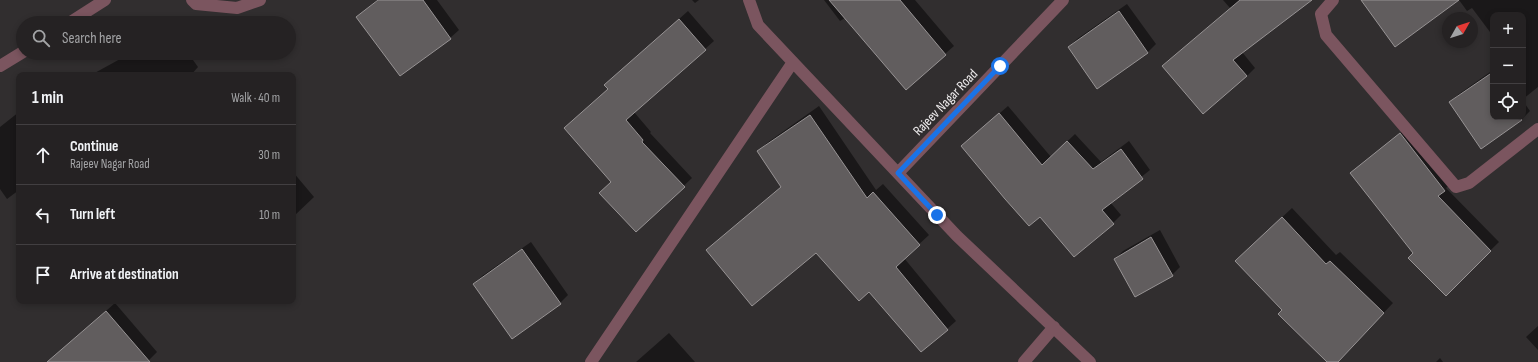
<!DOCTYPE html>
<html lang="en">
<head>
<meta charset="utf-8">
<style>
  :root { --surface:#252223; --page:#312f30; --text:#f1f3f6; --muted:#a3a4a6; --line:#423f41 }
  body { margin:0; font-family:"Sofia Sans Condensed",sans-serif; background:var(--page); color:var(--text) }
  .controls { position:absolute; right:12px; top:12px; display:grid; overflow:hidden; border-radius:8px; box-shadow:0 2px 6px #0003 }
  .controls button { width:36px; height:36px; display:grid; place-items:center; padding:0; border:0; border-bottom:1px solid var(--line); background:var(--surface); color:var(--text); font:20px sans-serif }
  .compass { position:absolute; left:1442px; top:12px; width:36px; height:36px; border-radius:50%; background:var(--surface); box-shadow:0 2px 6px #0003; rotate:51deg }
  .stop { position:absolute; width:12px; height:12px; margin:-9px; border:3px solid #1a73e8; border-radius:50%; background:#fff }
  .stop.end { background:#1a73e8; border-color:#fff; box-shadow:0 1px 4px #0008 }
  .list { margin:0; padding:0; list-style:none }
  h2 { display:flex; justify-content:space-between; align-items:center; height:52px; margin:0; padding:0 16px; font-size:17px }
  h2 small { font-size:13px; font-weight:400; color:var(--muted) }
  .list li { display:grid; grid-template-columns:26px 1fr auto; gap:12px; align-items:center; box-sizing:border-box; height:60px; padding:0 16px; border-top:1px solid var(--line) }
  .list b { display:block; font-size:15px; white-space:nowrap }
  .list p { margin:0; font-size:13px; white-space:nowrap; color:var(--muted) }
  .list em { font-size:13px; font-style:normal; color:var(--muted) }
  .icon { flex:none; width:22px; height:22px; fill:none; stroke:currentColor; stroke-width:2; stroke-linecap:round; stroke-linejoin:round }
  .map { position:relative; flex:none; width:1538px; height:362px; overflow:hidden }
  .search { position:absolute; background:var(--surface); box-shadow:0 2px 6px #0003; left:16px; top:16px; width:280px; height:44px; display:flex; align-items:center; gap:10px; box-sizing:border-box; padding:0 14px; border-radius:22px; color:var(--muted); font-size:15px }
  .panel { position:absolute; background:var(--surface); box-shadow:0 2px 6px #0003; left:16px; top:72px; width:280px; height:232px; border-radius:8px }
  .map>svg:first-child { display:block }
  .shadow { fill:#0007 }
  .building { fill:#615d5e; stroke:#979394 }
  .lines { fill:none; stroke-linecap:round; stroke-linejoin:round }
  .minor { stroke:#7b555f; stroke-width:12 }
  .route { stroke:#1a73e8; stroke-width:5 }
  .labels { text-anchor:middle; stroke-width:3; stroke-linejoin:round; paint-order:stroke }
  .street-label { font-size:14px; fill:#edebec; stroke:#312e2f }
</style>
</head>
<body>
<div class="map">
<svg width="1538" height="362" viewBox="0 0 1538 362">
  <rect width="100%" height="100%" fill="#312e2f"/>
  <path class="shadow" d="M377 0H437L459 30 450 38 357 17Z
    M692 0H699L695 3Z
    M824 0H915L954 46 906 88 845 18 840 21Z
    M1223 0H1308L1242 52 1255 68 1247 76 1172 58 1230 8Z
    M1459 0H1538V87L1523 99V15H1493V36L1472 8 1467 11Z
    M1127 4 1156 44 1148 52 1097 87 1069 47 1077 39Z
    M688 11 714 41 634 112 651 132 650 133 692 178 636 231 612 182 609 89 614 77Z
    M131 53H188L198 67 191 75H91Z
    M1493 70V117H1523V101L1530 111 1521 120 1481 147 1450 102 1459 94Z
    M819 106 876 190 883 184 929 235 904 258 956 321 947 329 869 290 816 252 707 250 782 186 758 152 767 143Z
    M1008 106 1051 157 1075 134 1101 162 1129 141 1150 170 1110 202 1121 215 1113 223 1040 215 971 138Z
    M19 112V190L7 199 0 189V127Z
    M1409 126 1453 182 1446 188 1499 242 1446 294 1351 173Z
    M293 172 314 197 293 217Z
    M1292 208 1336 255 1340 252 1393 303 1337 362H1329L1284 310 1246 251Z
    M1160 230 1180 267 1172 275 1115 259 1123 251Z
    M531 242 568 295 560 303 512 337 474 284 482 276Z
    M115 303 157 352 147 362H60L55 356Z
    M1538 326V350L1526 337Z
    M669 333 695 362H636Z
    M1440 358 1443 362H1436Z"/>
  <path class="building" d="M378 0H423L451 39 400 76 356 17Z
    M829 0H900L946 55 906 90Z
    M1240 0H1312L1233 60 1247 76 1203 114 1162 66Z
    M1361 0H1459L1395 47Z
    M1119 11 1148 53 1097 89 1068 47Z
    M679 19 706 50 626 120 643 140 642 142 685 187 636 232 599 193 611 182 564 128 608 89 604 85Z
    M1490 74 1493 79V117H1519L1522 120 1481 149 1449 102Z
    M999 113 1042 165 1067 141 1093 169 1121 149 1143 179 1102 210 1114 224 1074 257 1040 217 1029 226 1005 199 961 146Z
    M810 115 867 198 873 192 920 245 896 267 948 330 921 352 869 292 859 301 816 253 752 306 706 250 781 187 757 151Z
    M1400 133 1445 191 1438 196 1491 251 1446 296 1408 258 1413 253 1350 173Z
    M1282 217 1326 264 1330 261 1384 313 1338 362H1327L1278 314 1282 310 1235 261Z
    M1151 237 1173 276 1135 297 1114 259Z
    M522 249 561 304 512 339 473 284Z
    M106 311 150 362H47Z"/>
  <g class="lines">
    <path class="minor" d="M192 0 196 4 237 8 260 0
      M749 0 758 25 957 236 1090 362
      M1333 0 1321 14 1326 35 1456 187 1469 183 1538 129
      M69 23 105 0
      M0 66 23 52
      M898 173 1063 0
      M591 362 793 62
      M1024 362 1054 327"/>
  </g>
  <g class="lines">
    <path class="route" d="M937 215 898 173 1000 66"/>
  </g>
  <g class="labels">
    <g class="street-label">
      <text transform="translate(945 102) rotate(-46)" y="5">Rajeev Nagar Road</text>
    </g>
  </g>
</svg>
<div class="controls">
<button>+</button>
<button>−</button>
<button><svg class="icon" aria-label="locate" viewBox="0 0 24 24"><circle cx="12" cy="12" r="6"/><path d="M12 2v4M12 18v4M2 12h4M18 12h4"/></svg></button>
</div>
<svg class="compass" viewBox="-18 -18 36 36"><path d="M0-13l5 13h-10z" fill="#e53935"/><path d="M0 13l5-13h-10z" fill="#a3a4a6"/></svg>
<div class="stop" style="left:1000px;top:66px"></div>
<div class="stop end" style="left:937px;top:215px"></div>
<div class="search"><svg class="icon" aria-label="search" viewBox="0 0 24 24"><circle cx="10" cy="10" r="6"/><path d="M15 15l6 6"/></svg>Search here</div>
<section class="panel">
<h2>1 min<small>Walk · 40 m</small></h2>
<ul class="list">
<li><svg class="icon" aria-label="ahead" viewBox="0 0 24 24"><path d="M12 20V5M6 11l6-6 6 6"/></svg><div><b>Continue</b><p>Rajeev Nagar Road</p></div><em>30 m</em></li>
<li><svg class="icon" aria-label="left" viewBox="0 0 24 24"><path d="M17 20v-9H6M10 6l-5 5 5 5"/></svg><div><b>Turn left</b></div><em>10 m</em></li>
<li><svg class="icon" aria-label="arrive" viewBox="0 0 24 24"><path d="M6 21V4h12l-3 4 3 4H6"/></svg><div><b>Arrive at destination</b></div></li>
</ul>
</section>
</div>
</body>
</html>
